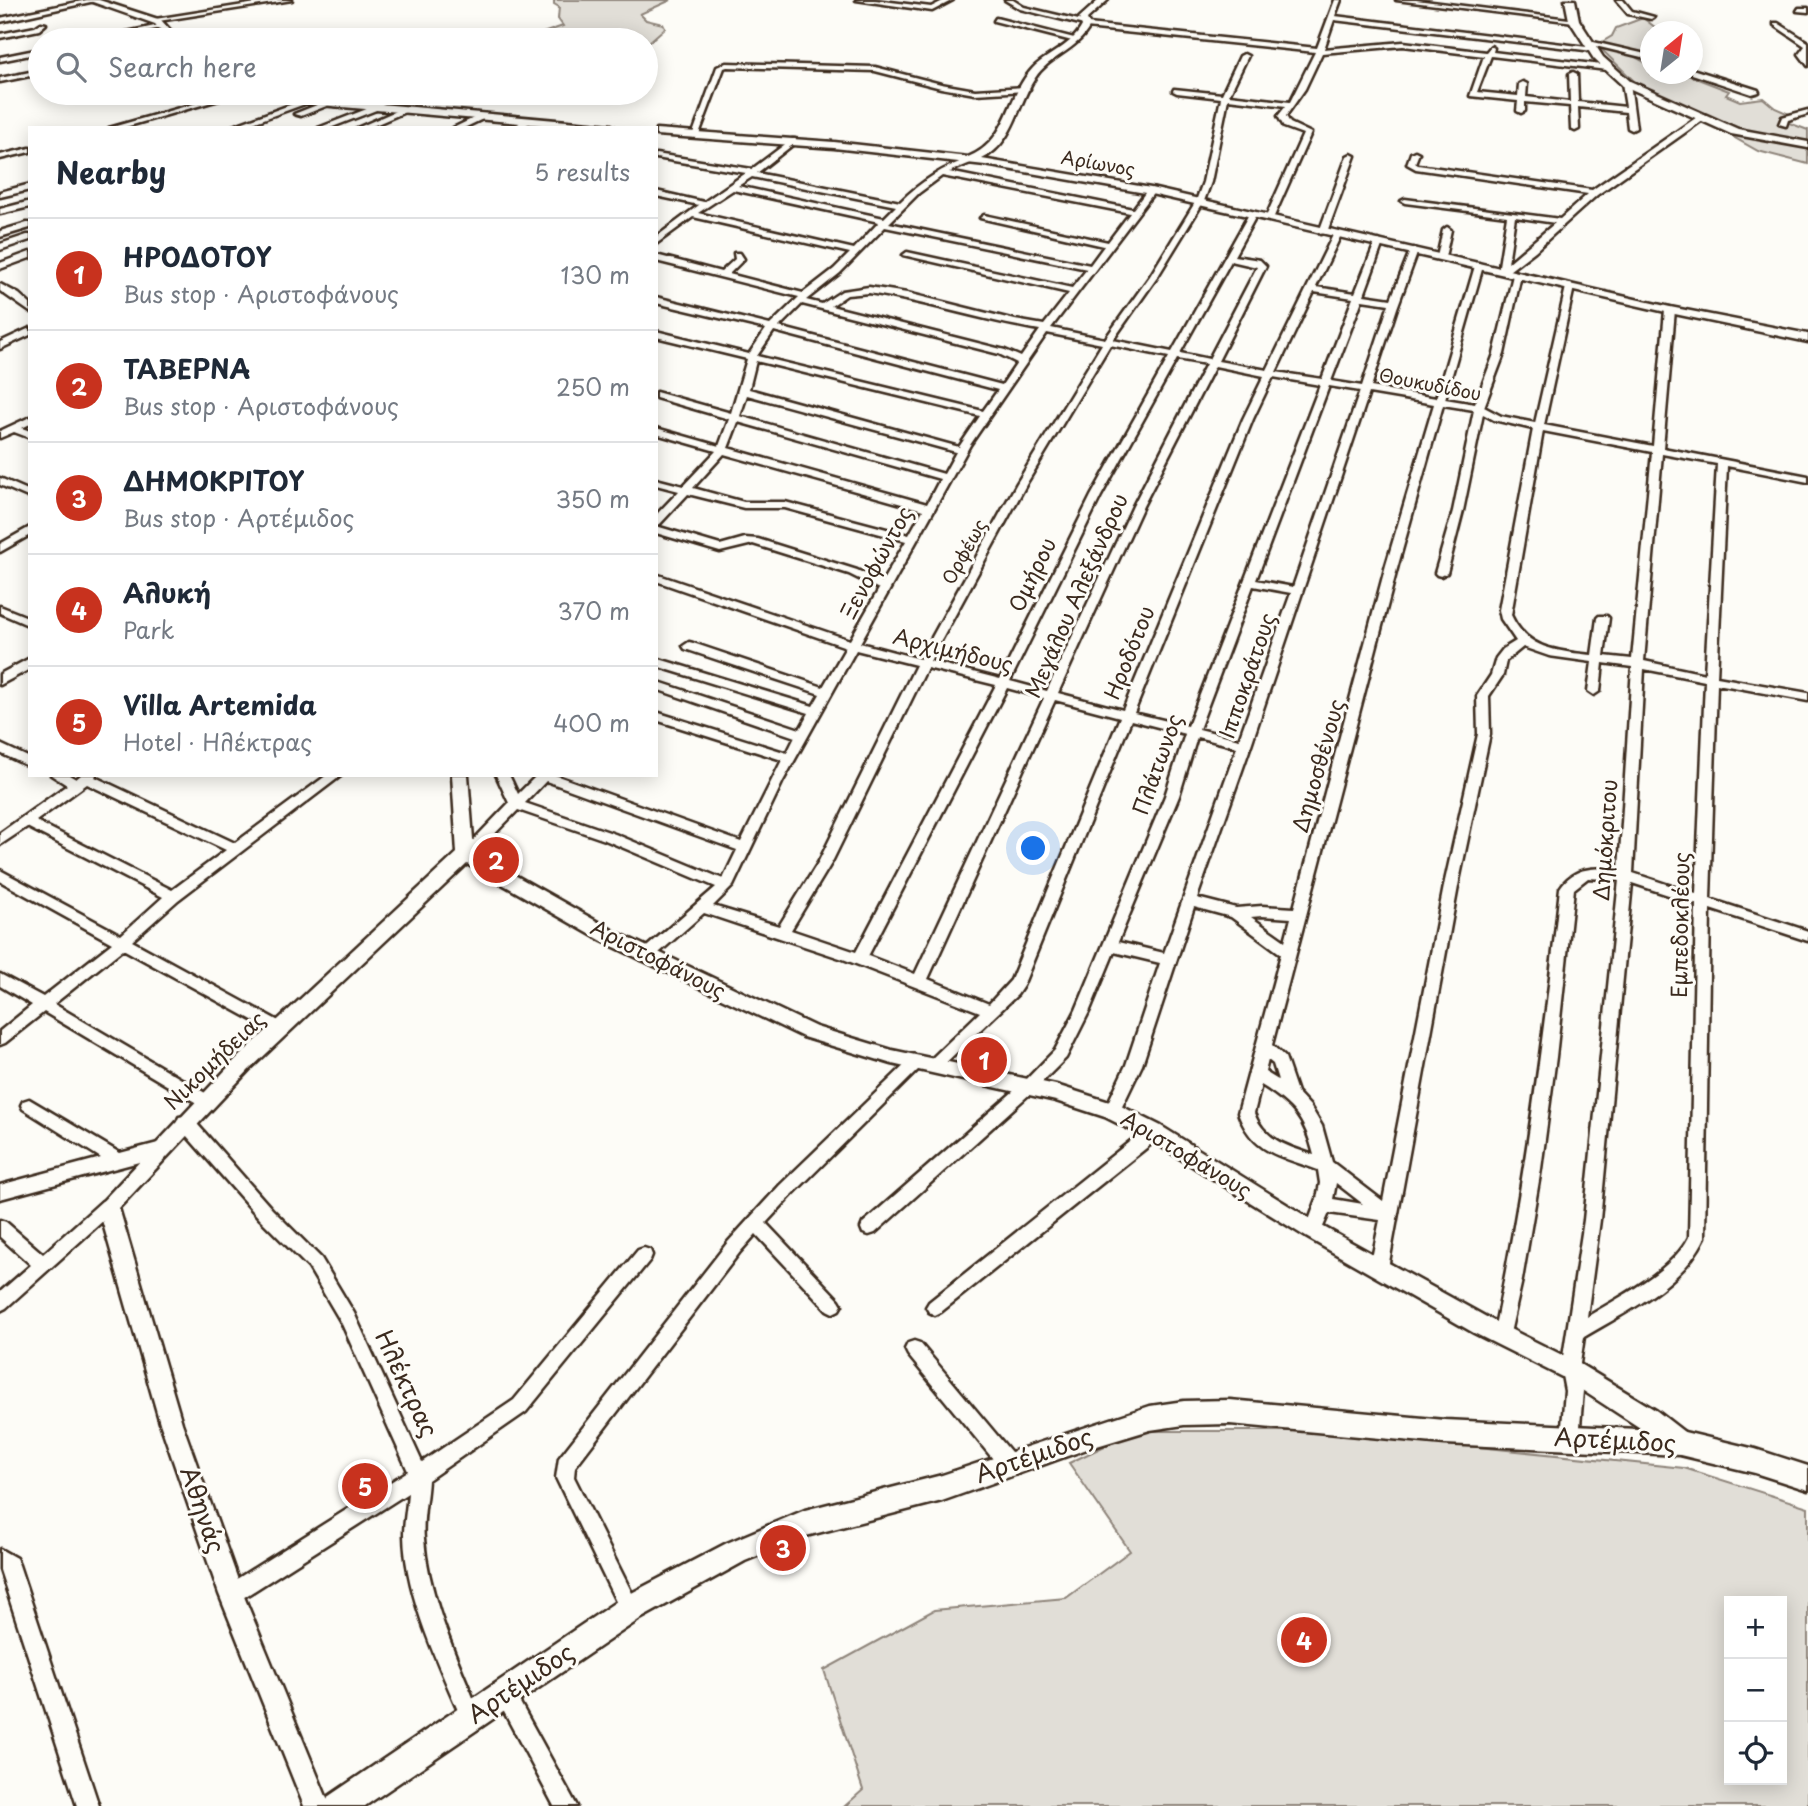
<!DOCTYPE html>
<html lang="en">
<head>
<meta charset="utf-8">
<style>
  :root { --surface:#fff; --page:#f6f6f7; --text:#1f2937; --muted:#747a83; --line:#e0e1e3; --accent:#c8321e }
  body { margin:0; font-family:"Playpen Sans",sans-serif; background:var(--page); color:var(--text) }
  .controls { position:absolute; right:21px; bottom:21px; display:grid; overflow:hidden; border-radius:0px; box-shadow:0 4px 18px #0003 }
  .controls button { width:63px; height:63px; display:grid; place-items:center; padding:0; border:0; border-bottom:2px solid var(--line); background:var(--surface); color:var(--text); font:35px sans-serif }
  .compass { position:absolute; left:1640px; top:21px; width:63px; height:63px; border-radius:50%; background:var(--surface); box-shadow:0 4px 18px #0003; rotate:30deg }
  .you { position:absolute; left:1034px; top:849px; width:24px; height:24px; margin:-18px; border:5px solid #fff; border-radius:50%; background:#1a73e8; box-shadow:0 0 0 10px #1a73e833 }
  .badge { display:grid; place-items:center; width:46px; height:46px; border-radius:50%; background:var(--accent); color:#fff; font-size:23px; font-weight:700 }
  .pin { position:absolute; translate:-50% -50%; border:4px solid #fff; box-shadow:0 2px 7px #0006 }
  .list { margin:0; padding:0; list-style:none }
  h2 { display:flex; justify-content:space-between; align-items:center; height:91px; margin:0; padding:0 28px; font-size:30px }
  h2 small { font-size:23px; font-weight:400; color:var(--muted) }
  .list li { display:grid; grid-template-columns:46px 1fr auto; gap:21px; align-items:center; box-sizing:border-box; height:112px; padding:0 28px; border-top:2px solid var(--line) }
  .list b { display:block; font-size:26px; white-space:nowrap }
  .list p { margin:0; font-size:23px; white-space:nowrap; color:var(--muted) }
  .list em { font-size:23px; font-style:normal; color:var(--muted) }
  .icon { flex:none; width:38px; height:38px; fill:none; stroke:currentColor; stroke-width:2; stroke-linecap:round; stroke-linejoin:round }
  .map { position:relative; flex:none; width:1808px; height:1806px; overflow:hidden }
  .search { position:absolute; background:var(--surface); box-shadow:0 4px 18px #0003; left:28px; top:28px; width:630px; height:77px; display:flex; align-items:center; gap:18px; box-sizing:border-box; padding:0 24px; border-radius:38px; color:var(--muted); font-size:26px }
  .panel { position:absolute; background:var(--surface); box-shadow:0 4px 18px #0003; left:28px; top:126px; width:630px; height:651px; border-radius:0px }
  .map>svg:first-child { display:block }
  .green { fill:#e1ded7; stroke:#8e847a; stroke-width:2; fill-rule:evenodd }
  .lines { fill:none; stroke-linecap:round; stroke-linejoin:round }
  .minor-casing { stroke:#3b2a1e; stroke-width:5 }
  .tertiary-casing { stroke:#3b2a1e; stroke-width:5 }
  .secondary-casing { stroke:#3b2a1e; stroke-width:5 }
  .minor { fill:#fdfcf7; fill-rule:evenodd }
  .tertiary { fill:#fdfcf7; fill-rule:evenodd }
  .secondary { fill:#fdfcf7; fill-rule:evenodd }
  .labels { text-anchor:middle; stroke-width:6; stroke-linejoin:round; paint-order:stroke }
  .far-street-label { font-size:18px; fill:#3b2a1e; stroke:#fdfcf7 }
  .street-label { font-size:21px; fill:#3b2a1e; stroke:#fdfcf7 }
  .near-street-label { font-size:24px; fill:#3b2a1e; stroke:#fdfcf7 }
</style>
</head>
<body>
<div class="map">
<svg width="1808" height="1806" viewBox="0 0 1808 1806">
  <rect width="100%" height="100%" fill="#fdfcf7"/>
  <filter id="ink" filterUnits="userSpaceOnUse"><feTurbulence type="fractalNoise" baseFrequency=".0143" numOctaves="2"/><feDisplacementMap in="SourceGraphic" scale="14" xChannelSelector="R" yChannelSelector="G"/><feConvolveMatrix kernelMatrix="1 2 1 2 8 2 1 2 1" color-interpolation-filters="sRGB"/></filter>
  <g filter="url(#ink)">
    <path class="green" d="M554 0H671L640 14 646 20 663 24 665 28 649 42 523 40 563 26 558 19 559 7 554 4Z
      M1643 18 1660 31 1650 32V55L1637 58 1650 65V74H1685L1729 91 1726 95 1740 101 1763 98 1775 108 1789 114 1781 120 1808 130V164L1758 151 1634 81 1597 45 1612 36 1616 28Z
      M279 93H396L384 104Z
      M1136 1431H1321L1684 1468 1808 1507V1806H845L863 1790 824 1670 934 1610 1066 1598 1130 1551 1069 1463ZM1729 1601H1782V1780H1729Z"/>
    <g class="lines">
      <defs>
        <path id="minor" d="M87 0 95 1 0 22V18Z
          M275 0H292L152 22 149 20Z
          M856 0H875L931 7 945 0H953L932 11Z
          M1005 0H1013L1024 7 1087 22 1088 24 1317 48 1335 0H1341L1335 16 1595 48 1593 51 1334 20 1324 49 1403 42 1486 52 1491 46 1494 48 1493 52 1610 66 1607 70 1491 56 1477 92 1518 96 1519 84 1523 82 1527 84 1526 97 1570 102 1569 74 1573 72 1577 74 1578 102 1626 107 1622 83 1626 81 1630 83 1636 128 1632 130 1628 128 1626 112 1578 107 1579 129 1575 131 1571 129 1570 106 1525 102V111L1521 113 1517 111 1518 101 1470 96 1484 56 1403 46 1322 53 1305 89 1286 116 1290 123 1311 133 1272 221 1265 219 1303 134 1284 127 1278 116 1286 106 1228 99 1211 182 1204 201 1158 276 1113 340 1172 352 1249 214 1253 212 1257 214 1234 256 1260 260 1266 266 1218 361 1267 370 1334 233 1341 235 1316 287 1355 293 1375 243 1379 240 1383 243 1364 295 1391 299 1410 251 1414 248 1418 251 1397 308 1371 387 1436 398 1475 266 1479 263 1483 266 1445 399 1475 404 1494 354 1513 275 1517 272 1521 275 1504 354 1484 407 1501 416 1535 423 1566 287 1570 284 1574 287 1544 425 1653 446 1665 310 1670 307 1675 310 1663 448 1808 476V482L1727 466 1717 677 1808 693V701L1717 684 1710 899 1808 931V941L1710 909 1705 1237C1683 1285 1628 1311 1584 1337L1579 1370 1583 1391 1579 1438 1577 1444 1570 1447 1563 1444 1561 1438 1565 1391 1561 1370 1584 1220 1619 880 1588 878 1574 889 1556 1057 1541 1169 1522 1280 1508 1342 1502 1344 1496 1342 1493 1336C1524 1188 1544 1038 1560 888 1574 866 1596 867 1619 870L1632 667 1603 663 1600 691 1594 695 1588 691 1592 662 1549 656 1523 647 1506 661 1503 675 1489 696 1490 734 1459 881 1388 1268 1385 1273 1379 1275 1373 1273 1370 1268 1380 1220 1329 1213 1319 1236 1313 1238 1307 1236 1305 1231 1317 1199 1320 1183 1318 1170C1281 1156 1253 1154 1238 1113L1281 954 1231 917 1194 907 1142 1065 1118 1115 1112 1117 1106 1115 1104 1111 1126 1065 1160 963 1114 952 1090 1010 1066 1058 1033 1091 875 1233 869 1235 863 1233 861 1228 863 1223 1023 1083 1055 1050 1076 1010 1165 796 1185 734 1131 720 1023 986 1017 995 938 1070 933 1072 928 1070 925 1066 928 1062 980 1012 843 959 704 913 651 960H641L639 956 641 952 716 887 605 840 518 810 471 858 466 860 459 855 509 803 496 775H509L518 794 537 775H555L741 842 782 760 656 720V712L787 753 795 737 656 689V681L800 729 809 713 656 666V658L813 706 820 694 685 649 683 646 689 642 693 643 823 687 846 647 656 581V574L850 640 879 589 849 574 753 544 720 552 656 533V526L720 545 745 538 758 539 857 570 882 582 906 541 785 508H744L688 494 660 524 656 525V515L679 491 656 485V479L683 486 716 451 656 434V428L719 446 729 419 656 398V392L731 413 747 359 656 337V331L749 354 766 329 656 303V297L770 325 799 297 656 261V255L721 272 735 259 734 253H740L744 259 729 274 803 293 834 269 850 253 693 217 656 244V237L699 205 656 196V191L704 202 746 173 656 158V154L752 169 792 139H795V143L757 173 900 202C920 182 943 167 970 158H973V162L949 172 1133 209 1148 189H1154L1155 191 1051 328 1105 339 1150 276 1196 201 1203 182 1221 98 1177 93 1173 91 1174 89 1222 94 1240 56 1244 54 1248 56 1229 95 1290 102 1315 52 1086 28 1084 25 1020 9ZM942 176 1130 213 1108 242 984 215 980 218 1104 246 1090 265 889 223 919 193ZM752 177 896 206 884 218 738 186ZM733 190 879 222 854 249 698 213ZM885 227 1087 269 1072 288 907 252 903 255 1069 293 1044 325 1015 320 907 293 869 287 842 291 822 304 806 300 840 273ZM1231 261 1257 267 1209 359 1180 353ZM1314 292 1353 298 1322 379 1276 372ZM869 293C927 302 983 321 1040 330L1021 357 1005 350 831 306 847 295ZM1362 300 1389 304 1362 386 1331 381ZM802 304 999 354 1017 363 1002 385 779 327ZM774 331 998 390 983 411 757 356ZM1047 333 1102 344 1017 483 920 659 860 643 970 445ZM1110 345 1169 357 1091 496 1000 679 930 661 1027 483ZM1177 359 1206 364 1133 506 1047 691 1010 681 1101 496ZM756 361 980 416 959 447 749 389ZM1215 366 1264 376 1243 419 1123 710 1058 693 1143 506ZM1273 377 1320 385 1188 726 1134 713 1253 419ZM1329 386 1360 391 1293 587 1256 580ZM1369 393 1434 404 1386 565 1294 908 1262 906 1236 908 1197 898 1251 745ZM747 395 956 452 944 474 740 416ZM1443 405 1474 410 1453 511 1435 573 1437 575 1441 576 1447 573 1463 511 1483 414 1494 420 1533 429 1499 610 1501 619 1516 641 1503 649 1496 658 1491 675 1477 696 1478 734 1445 881 1383 1201 1332 1162 1322 1126 1310 1106 1297 1092 1285 1057 1272 1045 1398 565ZM738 422 940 479 927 504 728 448ZM1543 431 1652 452 1632 659 1604 656 1609 618 1607 616H1599L1597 618 1592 655C1558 651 1527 650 1511 615ZM724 454 923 510 909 535 785 502H744L693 488ZM1662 454 1717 464 1705 674 1644 661ZM1253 586 1291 593 1239 739 1199 729ZM856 650 916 665 819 861 779 926 713 906 733 886 783 781ZM927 668 996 685 856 952 791 930 832 862ZM1644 669 1705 681 1696 894 1633 873ZM1007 688 1044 698 915 974 868 956ZM1055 700 1120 717 1011 980 989 1004 928 979ZM1197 737 1237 747 1164 953 1118 942 1179 796ZM546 781 737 850 723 879 615 834 525 803ZM1632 883 1696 904 1689 1237C1672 1271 1618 1298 1587 1317L1600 1220ZM1262 916 1291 918 1285 941 1251 917ZM1268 1060 1273 1064 1278 1080 1265 1072ZM1261 1085C1293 1105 1305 1118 1314 1155 1289 1147 1264 1140 1254 1113ZM1336 1183 1363 1204 1333 1199Z
          M1396 0H1416L1577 20 1574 22Z
          M1616 0H1623L1632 11 1654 17 1651 19 1628 14Z
          M1799 8H1808V12L1797 11Z
          M996 18 1078 39 1079 40 1076 42 994 21Z
          M41 23 46 24 39 30 0 38V34L35 27Z
          M1774 23H1778L1808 42V66L1799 54 1805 46 1774 25Z
          M164 24 166 27 102 40H90Z
          M241 38 247 39 248 40H238Z
          M1589 41 1650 55V59L1587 44Z
          M40 49V53L0 61V57Z
          M726 63 875 67 941 84 975 90 1026 87 1030 89 1026 91 975 94 941 88 875 71 727 67 724 68 699 134 692 136 717 67Z
          M1692 69 1758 90 1759 92 1752 94 1692 74Z
          M40 70V74L0 82V78Z
          M232 93H243L122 128H109Z
          M306 99 313 101 239 128H227Z
          M327 101 334 103 301 116 294 114Z
          M377 105 384 107 330 128H318Z
          M405 107 412 109 368 128H357Z
          M1808 110V114L1788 120 1786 126 1779 124 1782 117Z
          M482 114 489 116 464 128H453Z
          M1700 115 1707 117 1597 195 1535 251 1505 274 1498 272 1507 216 1405 203 1401 201 1405 199 1560 219 1588 194 1416 169 1407 164 1411 153 1415 151 1419 153 1415 163 1418 165 1592 190ZM1515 217 1555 223 1508 263Z
          M528 118 535 120 521 128H511Z
          M30 148V152L0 159V155Z
          M1351 154 1355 156 1327 232 1320 234 1319 232 1347 156Z
          M27 185H30V190L0 197V192Z
          M27 202H30V207L0 214V209Z
          M27 223H30V228L0 237V231Z
          M1447 227 1451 230 1445 257 1441 260 1437 257 1443 230Z
          M27 235H30V240L0 250V244Z
          M30 252V258L0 269V263Z
          M0 284 19 294 30 304V312L0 291Z
          M30 328V335L0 349V342Z
          M30 417V424L22 428 30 431V438L14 432 0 438V431Z
          M0 478 30 491V498L0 485Z
          M30 527V535L0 552V544Z
          M0 606 30 618V626L0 613Z
          M0 744 30 758V767L0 753Z
          M51 775H69L76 779 81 775H96L95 777 235 843 327 775H342L178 900 132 941 286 1025 289 1029 286 1033H276L123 949 54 1004 212 1097 214 1101 212 1105 206 1107 200 1105 44 1012 5 1043 0 1045V1031L32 1005 0 986V974L43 997 112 943 0 881V870L121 935 163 897 27 827 0 845V833L67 785ZM87 784 226 850 172 890 36 821Z
          M917 1056 922 1058 925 1062 922 1066 792 1195 766 1223 839 1300 842 1305 839 1310 833 1313 827 1310 756 1234 740 1252 575 1467 574 1477 640 1609 637 1616 630 1619 623 1616 556 1478 559 1458 728 1242 780 1185 912 1058Z
          M29 1099 120 1153 158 1143 164 1145 166 1150 164 1155 158 1157 0 1199V1185L101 1158 23 1109 21 1105 23 1101Z
          M185 1116 191 1117 272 1209 321 1258 354 1313 422 1462 514 1400 638 1250 644 1248 650 1250 652 1255 650 1260 526 1412 428 1480C427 1499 422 1520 424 1539 429 1601 458 1659 481 1717L478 1724 471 1727 464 1724C440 1668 405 1597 404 1535 404 1521 407 1507 408 1493L238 1601 231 1604 224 1601 221 1594 224 1587 408 1471 342 1324 309 1268 260 1219 179 1127 177 1122 179 1117Z
          M1154 1126 1160 1127 1162 1132 1160 1137 941 1312 935 1315 929 1312 926 1307 929 1302 1148 1127Z
          M108 1199 114 1201 116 1206 114 1211 6 1308 0 1311V1292L31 1265 0 1237V1220L6 1222 43 1254 102 1201Z
          M914 1341 920 1343 1016 1458 1018 1464 1016 1470 1009 1473 1002 1470 908 1355 905 1349 908 1343Z
          M0 1549 16 1558 19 1565 99 1806H77L0 1570Z
          M505 1685 512 1688 577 1806H554L495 1695 498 1688Z"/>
        <path id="tertiary" d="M87 0H99L161 20 179 40H170L155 24Z
          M1099 0H1108L1087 19 1090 26C1077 51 1049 56 1035 78 1017 105 1014 143 982 159L1151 188 1670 307 1808 334V342L1670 313 1151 194 985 165 834 148 656 135V129L834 142 968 157C1009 141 1006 96 1033 68 1049 52 1071 47 1082 26L1079 18Z
          M260 93 611 125 616 128H576L309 104Z
          M30 658V669L0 685V674Z
          M452 775H468L474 852 614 931 816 1027 892 1050 1056 1085 1119 1105 1161 1126 1320 1225 1490 1319 1578 1363 1657 1411 1688 1435 1692 1443 1688 1451 1680 1454 1562 1377 1474 1333 1306 1237 1147 1138 1105 1117 1056 1101 892 1064 803 1037 602 941 467 864 249 1070 119 1208 182 1423 243 1594 330 1806H304L219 1594 160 1423 98 1206 235 1060 457 853Z"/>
        <path id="secondary" d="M1565 0H1575L1579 20 1603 57 1630 81 1738 129 1808 142V148L1731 134 1622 85 1594 59 1569 20Z
          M1230 1400 1445 1420 1680 1431 1755 1449 1808 1466V1490L1755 1473 1680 1455 1445 1444 1230 1424 1184 1425 1150 1430 1087 1449 942 1501 806 1536 745 1561 640 1619 365 1806H324L329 1796 620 1599 727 1543 805 1510 942 1475 1150 1406 1184 1401Z"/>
      </defs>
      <use href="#minor" class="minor-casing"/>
      <use href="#tertiary" class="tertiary-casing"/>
      <use href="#secondary" class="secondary-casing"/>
      <use href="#minor" class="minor"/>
      <use href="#tertiary" class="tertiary"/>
      <use href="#secondary" class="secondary"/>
    </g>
  </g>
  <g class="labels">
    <g class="far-street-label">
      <text transform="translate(1098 164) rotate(10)" y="6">Αρίωνος</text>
      <text transform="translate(1430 385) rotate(11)" y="6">Θουκυδίδου</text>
      <text transform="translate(965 552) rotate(-61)" y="6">Ορφέως</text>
    </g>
    <g class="street-label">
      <text transform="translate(877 563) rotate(-61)" y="7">Ξενοφώντος</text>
      <text transform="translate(1033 575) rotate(-64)" y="7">Ομήρου</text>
      <text transform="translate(1077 596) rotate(-66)" y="7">Μεγάλου Αλεξάνδρου</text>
      <text transform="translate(953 651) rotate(14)" y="7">Αρχιμήδους</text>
      <text transform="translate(1130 653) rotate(-68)" y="7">Ηροδότου</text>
      <text transform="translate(1248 676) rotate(-71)" y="7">Ιπποκράτους</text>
      <text transform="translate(1158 765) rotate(-70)" y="7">Πλάτωνος</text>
      <text transform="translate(1319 766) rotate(-74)" y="7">Δημοσθένους</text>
      <text transform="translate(1606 840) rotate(-86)" y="7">Δημόκριτου</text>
      <text transform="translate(1681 925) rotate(-89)" y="7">Εμπεδοκλέους</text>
      <text transform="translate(658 960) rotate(27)" y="7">Αριστοφάνους</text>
      <text transform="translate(215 1061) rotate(-44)" y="7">Νικομήδειας</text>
      <text transform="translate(1186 1155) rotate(31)" y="7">Αριστοφάνους</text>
    </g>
    <g class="near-street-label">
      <text transform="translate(406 1384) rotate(65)" y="8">Ηλέκτρας</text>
      <text transform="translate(1615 1441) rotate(3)" y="8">Αρτέμιδος</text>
      <text transform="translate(1034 1456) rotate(-19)" y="8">Αρτέμιδος</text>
      <text transform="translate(202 1510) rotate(71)" y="8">Αθηνάς</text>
      <text transform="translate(521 1684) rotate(-34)" y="8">Αρτέμιδος</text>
    </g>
  </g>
</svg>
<div class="controls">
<button>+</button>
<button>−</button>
<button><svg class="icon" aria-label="locate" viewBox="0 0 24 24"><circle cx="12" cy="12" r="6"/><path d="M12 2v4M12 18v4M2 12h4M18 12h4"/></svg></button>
</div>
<svg class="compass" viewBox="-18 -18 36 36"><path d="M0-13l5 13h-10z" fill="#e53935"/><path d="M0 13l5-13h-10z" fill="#747a83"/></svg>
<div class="you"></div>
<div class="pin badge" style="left:984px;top:1060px">1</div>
<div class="pin badge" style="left:496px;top:860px">2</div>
<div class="pin badge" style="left:783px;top:1548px">3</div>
<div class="pin badge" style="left:1304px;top:1640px">4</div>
<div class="pin badge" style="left:365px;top:1486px">5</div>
<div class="search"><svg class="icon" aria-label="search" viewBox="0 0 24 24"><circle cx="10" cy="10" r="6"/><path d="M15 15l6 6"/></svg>Search here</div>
<section class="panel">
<h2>Nearby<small>5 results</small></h2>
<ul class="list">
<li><span class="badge">1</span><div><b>ΗΡΟΔΟΤΟΥ</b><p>Bus stop · Αριστοφάνους</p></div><em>130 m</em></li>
<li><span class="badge">2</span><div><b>ΤΑΒΕΡΝΑ</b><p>Bus stop · Αριστοφάνους</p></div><em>250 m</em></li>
<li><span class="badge">3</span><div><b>ΔΗΜΟΚΡΙΤΟΥ</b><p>Bus stop · Αρτέμιδος</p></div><em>350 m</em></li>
<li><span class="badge">4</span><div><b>Αλυκή</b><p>Park</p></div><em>370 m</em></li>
<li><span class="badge">5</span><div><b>Villa Artemida</b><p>Hotel · Ηλέκτρας</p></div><em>400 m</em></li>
</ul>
</section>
</div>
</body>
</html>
